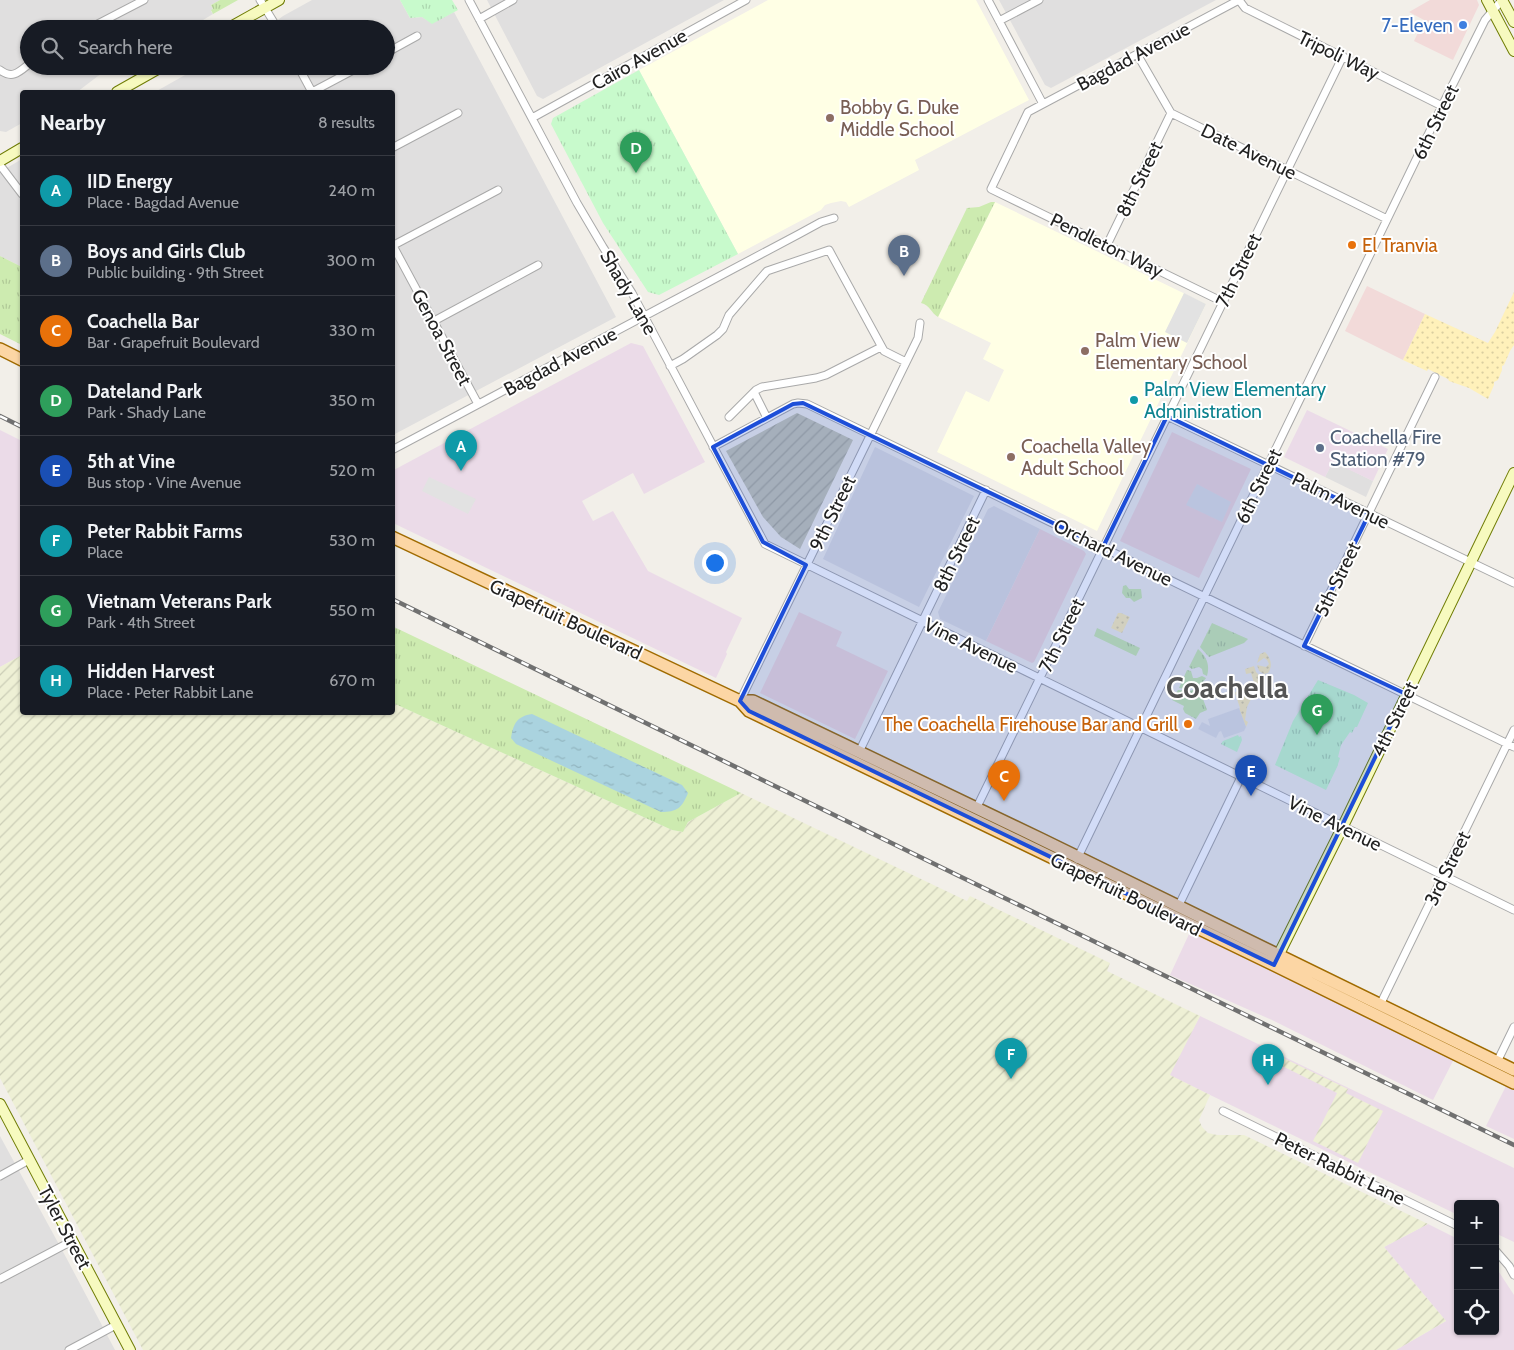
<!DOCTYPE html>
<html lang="en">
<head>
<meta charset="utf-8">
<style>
  :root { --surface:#171b24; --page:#20242c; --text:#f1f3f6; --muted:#9ea1a6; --line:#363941; --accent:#2563eb }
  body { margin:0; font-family:Cabin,sans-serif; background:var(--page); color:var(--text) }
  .controls { position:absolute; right:15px; bottom:15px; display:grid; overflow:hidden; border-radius:5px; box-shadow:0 1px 4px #0004 }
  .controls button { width:45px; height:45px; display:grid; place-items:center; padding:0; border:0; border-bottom:1px solid var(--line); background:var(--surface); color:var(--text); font:25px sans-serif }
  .you { position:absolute; left:714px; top:562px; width:18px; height:18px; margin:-12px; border:4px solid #fff; border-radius:50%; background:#1a73e8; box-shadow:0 0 0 8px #1a73e833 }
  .badge { display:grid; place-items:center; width:32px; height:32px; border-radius:50%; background:var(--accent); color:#fff; font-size:16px; font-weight:700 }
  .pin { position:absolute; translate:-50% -41px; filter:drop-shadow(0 1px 2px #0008) }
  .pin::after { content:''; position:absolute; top:26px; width:18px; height:15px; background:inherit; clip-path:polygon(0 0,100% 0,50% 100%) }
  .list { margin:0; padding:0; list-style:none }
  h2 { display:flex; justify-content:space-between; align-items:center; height:65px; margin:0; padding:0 20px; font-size:21px }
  h2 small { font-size:16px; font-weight:400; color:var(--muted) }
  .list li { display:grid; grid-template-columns:32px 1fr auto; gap:15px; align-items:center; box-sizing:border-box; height:70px; padding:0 20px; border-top:1px solid var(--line) }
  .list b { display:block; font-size:19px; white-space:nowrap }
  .list p { margin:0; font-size:16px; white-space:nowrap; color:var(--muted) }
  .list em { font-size:16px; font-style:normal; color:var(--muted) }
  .icon { flex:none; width:28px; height:28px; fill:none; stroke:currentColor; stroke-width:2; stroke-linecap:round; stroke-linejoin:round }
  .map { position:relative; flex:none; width:1514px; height:1350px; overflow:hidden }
  .search { position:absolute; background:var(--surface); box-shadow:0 1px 4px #0004; left:20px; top:20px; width:375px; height:55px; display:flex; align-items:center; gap:12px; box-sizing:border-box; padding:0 18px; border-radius:28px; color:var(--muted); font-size:19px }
  .panel { position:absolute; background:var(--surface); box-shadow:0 1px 4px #0004; left:20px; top:90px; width:375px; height:625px; border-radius:5px }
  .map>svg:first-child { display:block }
  .residential { fill:#e0dfdf }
  .commercial { fill:#f2dad9 }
  .industrial { fill:#ebdbe8 }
  .education { fill:#ffffe5 }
  .construction { fill:url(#construction-furrows) }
  .farmland { fill:url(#farmland-furrows) }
  .grass { fill:url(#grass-tufts) }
  .sand { fill:url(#sand-dots) }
  .park { fill:url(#park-tufts) }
  .parking { fill:#e2e2e2 }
  .water { fill:url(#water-ripples) }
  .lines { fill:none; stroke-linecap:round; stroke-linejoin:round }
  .street-casing { stroke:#a9a9a9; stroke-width:9 }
  .secondary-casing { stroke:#707d05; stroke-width:12 }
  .primary-casing { stroke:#a06b00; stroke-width:14 }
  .street { stroke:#fff; stroke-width:7 }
  .secondary { stroke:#f7fabf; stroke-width:10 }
  .primary { stroke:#fcd6a4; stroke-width:11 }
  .rail-casing { stroke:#707070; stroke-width:4.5 }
  .rail { stroke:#fff; stroke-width:2.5; stroke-dasharray:8; stroke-linecap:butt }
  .marked { fill:#1d4ed8; fill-opacity:0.2; stroke:#1d4ed8; stroke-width:4; stroke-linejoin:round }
  .shop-dot { fill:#3f7fe0; stroke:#fff; stroke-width:2 }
  .education-dot { fill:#8d6e63; stroke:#fff; stroke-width:2 }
  .food-dot { fill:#e8710a; stroke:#fff; stroke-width:2 }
  .culture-dot { fill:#0f9aa8; stroke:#fff; stroke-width:2 }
  .service-dot { fill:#5c6f8a; stroke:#fff; stroke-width:2 }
  .labels { text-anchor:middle; stroke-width:4; stroke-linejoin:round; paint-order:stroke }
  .shop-label { font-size:19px; fill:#366cbe; stroke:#fff; text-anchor:end }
  .street-label { font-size:19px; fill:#222; stroke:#fff }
  .education-label { font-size:19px; fill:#785e54; stroke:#fff; text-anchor:start }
  .food-label { font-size:19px; fill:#c56008; stroke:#fff; text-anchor:start }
  .culture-label { font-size:19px; fill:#0d838f; stroke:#fff; text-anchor:start }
  .service-label { font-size:19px; fill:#4e5e75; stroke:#fff; text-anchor:start }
  .town-label { font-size:29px; font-weight:bold; fill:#555; stroke:#fff }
</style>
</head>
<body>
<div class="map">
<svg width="1514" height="1350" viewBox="0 0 1514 1350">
  <defs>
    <pattern id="construction-furrows" width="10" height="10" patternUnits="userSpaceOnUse" patternTransform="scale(1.25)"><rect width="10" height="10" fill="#c7c7b4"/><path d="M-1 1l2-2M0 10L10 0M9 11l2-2" fill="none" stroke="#abab9a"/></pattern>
    <pattern id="farmland-furrows" width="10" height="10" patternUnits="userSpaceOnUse" patternTransform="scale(1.25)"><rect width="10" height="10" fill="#eef0d5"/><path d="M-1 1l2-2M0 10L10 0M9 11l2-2" fill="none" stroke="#ccceb7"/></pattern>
    <pattern id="grass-tufts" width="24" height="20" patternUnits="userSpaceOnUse" patternTransform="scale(1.25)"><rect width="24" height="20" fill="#cdebb0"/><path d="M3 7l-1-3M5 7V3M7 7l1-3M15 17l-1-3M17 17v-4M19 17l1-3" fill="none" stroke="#b0c997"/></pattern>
    <pattern id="sand-dots" width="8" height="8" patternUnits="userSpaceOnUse" patternTransform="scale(1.25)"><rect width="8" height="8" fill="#fff1ba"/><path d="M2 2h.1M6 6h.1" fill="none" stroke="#dacea0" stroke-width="1.8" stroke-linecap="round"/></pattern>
    <pattern id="park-tufts" width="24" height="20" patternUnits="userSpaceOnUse" patternTransform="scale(1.25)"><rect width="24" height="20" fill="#c8facc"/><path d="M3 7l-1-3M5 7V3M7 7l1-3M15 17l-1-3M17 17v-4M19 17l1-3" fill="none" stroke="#acd6af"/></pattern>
    <pattern id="water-ripples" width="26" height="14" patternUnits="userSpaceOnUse" patternTransform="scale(1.25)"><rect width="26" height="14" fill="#aad3df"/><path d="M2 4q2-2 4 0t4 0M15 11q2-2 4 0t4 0" fill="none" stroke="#92b5bf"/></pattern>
  </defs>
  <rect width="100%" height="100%" fill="#f2efe9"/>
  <path class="residential" d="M0 0H220L211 5 213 9 211 11 213 14 188 29H29V66H115L98 76 77 92H22V123L6 132 0 131Z
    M312 0H400L410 18 422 17 432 23 454 12 616 317 393 435 392 92H155L201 66H386V29H266L283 16Z
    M487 0H724L543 99 537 96Z
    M999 0H1216L1051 88 1045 85Z
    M22 159V267L0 256V172Z
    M875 447 974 496 919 607 823 559Z
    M1333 461 1373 481 1366 497 1325 477Z
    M994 506 1040 529 986 641 940 619 938 612 988 509Z
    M0 1136 68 1261 115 1350H0Z"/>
  <path class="commercial" d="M1430 0H1477L1479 5 1453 60 1414 41 1424 20 1409 12Z
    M1367 286 1425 314 1403 360 1345 331Z
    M1172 432 1251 469 1199 578 1120 541Z
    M1040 529 1084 551 1086 554 1034 662 1032 663 986 641Z
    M799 612 842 632 836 646 888 671 855 739 760 693Z"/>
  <path class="industrial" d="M631 343 643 346 705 462 644 494 633 473 582 501 593 521 613 511 648 571 742 618 726 652 727 654 716 678 393 523 392 471Z
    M1307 410 1388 449 1373 481 1333 462 1325 477 1284 457Z
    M0 430 22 441V655L0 667Z
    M1190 932 1291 978 1454 1059 1433 1100 1272 1020 1170 975Z
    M1200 1016 1514 1168V1242L1495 1233V1204H1458V1215L1169 1075Z
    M1507 1084 1514 1087V1139L1486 1126Z
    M1428 1224 1458 1239V1331H1495V1266L1514 1295V1350H1396L1446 1321 1384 1247Z"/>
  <path class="education" d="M768 0H976L1029 100 915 160 919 170 849 207 846 202 841 201 831 203 825 205 821 210 738 254 639 70Z
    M995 202 1206 304 1097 531 937 452 966 391 989 402 1004 370 983 359 991 343 938 317Z"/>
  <path class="construction" d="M797 413 853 440 800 549 781 537 763 517 726 451Z"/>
  <path class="farmland" d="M22 655V712H392L393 703 672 830 683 832 688 822 741 793 967 901 970 896 1110 963 1107 971 1200 1016 1170 1075 1210 1095 1199 1120 1202 1127 1208 1133 1217 1135H1244L1428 1224 1384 1247 1446 1321 1396 1350H143L0 1078V667Z
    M1277 1055 1348 1089 1346 1093 1383 1111 1358 1163 1313 1141 1337 1093 1274 1062Z"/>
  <path class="grass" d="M220 0H238L213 14 211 10 213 9 211 5Z
    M991 202H995L938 317C931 313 930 305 921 303L967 208 979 207Z
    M0 256 22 267V345L0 334Z
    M1126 585 1129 589H1141L1142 598 1134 602 1130 598H1126L1122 593 1123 586Z
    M1212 623 1248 639 1244 643 1209 657 1200 647Z
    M392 626 741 793 688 822 683 832 672 830 393 703Z
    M1097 628 1140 648 1136 656 1094 636Z
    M1198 649C1207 657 1210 665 1207 676L1203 674 1202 669 1199 667 1192 669 1189 667Z
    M1187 670 1191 671 1193 678H1197L1202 676 1206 678C1199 688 1190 690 1179 688Z
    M1199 688 1207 710 1200 713 1196 719 1185 713 1183 709 1184 706 1172 700 1178 690 1189 691Z"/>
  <path class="sand" d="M1514 292V345L1510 351 1504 365 1502 366V370L1498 380 1494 382V385L1488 399 1469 388 1449 381 1448 379 1428 369 1427 371 1403 360 1425 314 1488 343 1495 332Z
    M1118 613H1121L1130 617 1122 633 1111 628Z
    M1265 652C1271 658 1273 666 1268 673L1264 674 1259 671 1257 665 1266 667 1269 664 1267 660 1264 658 1257 663 1260 654Z
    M1254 666 1256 672 1259 675 1258 686 1252 690 1242 694 1245 696 1255 691 1247 707 1245 720 1248 722 1246 727 1239 709 1240 708 1235 693 1237 690 1247 686 1249 690 1254 688 1252 685 1254 683 1251 673 1246 674 1245 669Z"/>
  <path class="park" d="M400 0H452L458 10 432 24 422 17 410 18Z
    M639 70 738 254 659 295 648 292 603 223 551 124 553 118Z
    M1318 680 1354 695 1368 703 1357 727H1355L1352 733 1350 732 1341 745 1338 757 1340 758 1338 764V765L1326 790 1275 765 1293 721Z
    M1238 735 1239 737 1241 736 1242 740 1237 752 1221 744 1223 741Z"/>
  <path class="parking" d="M1184 293 1206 304 1187 343 1165 332Z
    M429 477 476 499 468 514 422 491Z
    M1197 484 1231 502 1222 522 1186 505Z
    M1239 708 1246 727 1244 731 1224 738 1221 731 1219 732 1216 738 1198 729 1202 722 1210 726 1208 719Z"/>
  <path class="water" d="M532 714 682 785 688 793C682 808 677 812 661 812L516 744 511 738C513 724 517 716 532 714Z"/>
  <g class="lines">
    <defs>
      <path id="street" d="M260 0 278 29
        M469 0 577 203 603 247 632 293 765 544 1514 910
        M988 0 1043 104
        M1239 0 1245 8 1442 106
        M479 19 513 0
        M999 21 1039 0
        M88 29 144 0
        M386 53 417 36
        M1137 54 1171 113 1387 219
        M298 66 312 92
        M0 70C12 79 18 73 29 64
        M312 92 361 66
        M532 118 746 0
        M392 148 458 113
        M0 165 22 194
        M392 244 478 404
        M1107 245 1171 113
        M392 246 498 190
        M1223 302 991 189 1028 112 1239 0
        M434 321 538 265
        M670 366 683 359 717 335 723 329 729 315 767 271 829 250 884 351 906 362
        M754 392 767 418
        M1167 416 1514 583
        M729 417 756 390 762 387 816 378 826 375 881 347
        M713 447 793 404 798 403 807 404 1514 747
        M392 450 799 234 821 222 834 218
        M1304 646 1435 377
        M740 701 918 338 920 323
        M859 752 986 490
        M976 809 1343 56
        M1077 859 1442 106 1485 20 1502 0
        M1178 907 1241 777
        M1380 1005 1514 730
        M1497 1062 1514 1027
        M1223 1111 1458 1226
        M0 1176 29 1160
        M1495 1250 1509 1266 1514 1275
        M0 1279 72 1241
        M69 1350 116 1325"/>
      <path id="secondary" d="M1487 0 1514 51
        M1502 0 1514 22
        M227 29 279 0
        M117 92 163 66
        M0 161 22 148
        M1275 962 1343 826 1514 473
        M0 1104 130 1350"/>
      <path id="primary" d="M0 349 22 360
        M392 537 740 701 749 711 1274 965 1514 1083
        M740 701H753L1041 839 1514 1070"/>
    </defs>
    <use href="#street" class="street-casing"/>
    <use href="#secondary" class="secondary-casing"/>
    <use href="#primary" class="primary-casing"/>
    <use href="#street" class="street"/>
    <use href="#secondary" class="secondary"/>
    <use href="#primary" class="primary"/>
    <defs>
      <path id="rail" d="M0 416 22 427
        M392 599 957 875 1514 1145"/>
    </defs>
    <use href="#rail" class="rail-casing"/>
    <use href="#rail" class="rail"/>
  </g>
  <path class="marked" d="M803 403 1103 547 1167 416 1369 514 1304 646 1406 694 1274 965 749 711 740 701 806 565 763 542 713 447 793 404Z"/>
  <circle class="shop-dot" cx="1463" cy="25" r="5"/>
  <g class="education-dot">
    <circle cx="830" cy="118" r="5"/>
    <circle cx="1085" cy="351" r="5"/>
    <circle cx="1011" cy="457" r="5"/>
  </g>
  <g class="food-dot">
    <circle cx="1352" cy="245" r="5"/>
    <circle cx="1188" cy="724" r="5"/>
  </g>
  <circle class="culture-dot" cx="1134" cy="400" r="5"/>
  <circle class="service-dot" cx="1320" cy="448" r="5"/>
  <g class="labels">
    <g class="shop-label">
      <text x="1453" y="32">7-Eleven</text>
    </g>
    <g class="street-label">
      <text transform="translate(1339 55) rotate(26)" y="7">Tripoli Way</text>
      <text transform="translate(1133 56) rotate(-28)" y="7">Bagdad Avenue</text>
      <text transform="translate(639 59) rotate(-29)" y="7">Cairo Avenue</text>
      <text transform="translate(1435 122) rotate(-64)" y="7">6th Street</text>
      <text transform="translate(1249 151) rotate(26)" y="7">Date Avenue</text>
      <text transform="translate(1139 179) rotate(-64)" y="7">8th Street</text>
      <text transform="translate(1107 245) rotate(26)" y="7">Pendleton Way</text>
      <text transform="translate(1238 270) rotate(-64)" y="7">7th Street</text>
      <text transform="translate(629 292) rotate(60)" y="7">Shady Lane</text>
      <text transform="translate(442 337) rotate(62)" y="7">Genoa Street</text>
      <text transform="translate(560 361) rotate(-28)" y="7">Bagdad Avenue</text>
      <text transform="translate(1258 486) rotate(-64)" y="7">6th Street</text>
      <text transform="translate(1341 500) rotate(26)" y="7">Palm Avenue</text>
      <text transform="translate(832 513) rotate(-64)" y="7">9th Street</text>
      <text transform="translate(1113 552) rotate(26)" y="7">Orchard Avenue</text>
      <text transform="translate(956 554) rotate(-64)" y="7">8th Street</text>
      <text transform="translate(1337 579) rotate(-64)" y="7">5th Street</text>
      <text transform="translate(566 619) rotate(25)" y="7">Grapefruit Boulevard</text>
      <text transform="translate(1061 635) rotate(-64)" y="7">7th Street</text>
      <text transform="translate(971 645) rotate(26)" y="7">Vine Avenue</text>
      <text transform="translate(1394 719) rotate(-64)" y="7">4th Street</text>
      <text transform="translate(1335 823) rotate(26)" y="7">Vine Avenue</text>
      <text transform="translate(1447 868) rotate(-64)" y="7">3rd Street</text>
      <text transform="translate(1126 894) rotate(26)" y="7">Grapefruit Boulevard</text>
      <text transform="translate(1340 1168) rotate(26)" y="7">Peter Rabbit Lane</text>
      <text transform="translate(65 1227) rotate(62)" y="7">Tyler Street</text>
    </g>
    <g class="education-label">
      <text x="840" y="114">Bobby G. Duke<tspan x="840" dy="22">Middle School</tspan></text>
      <text x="1095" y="347">Palm View<tspan x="1095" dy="22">Elementary School</tspan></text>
      <text x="1021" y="453">Coachella Valley<tspan x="1021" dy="22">Adult School</tspan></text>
    </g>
    <g class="food-label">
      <text x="1362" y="252">El Tranvia</text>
      <text x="1178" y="731" text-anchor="end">The Coachella Firehouse Bar and Grill</text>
    </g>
    <g class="culture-label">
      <text x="1144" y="396">Palm View Elementary<tspan x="1144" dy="22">Administration</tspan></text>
    </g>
    <g class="service-label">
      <text x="1330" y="444">Coachella Fire<tspan x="1330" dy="22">Station #79</tspan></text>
    </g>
    <g class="town-label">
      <text x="1227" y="698">Coachella</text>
    </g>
  </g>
</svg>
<div class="controls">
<button>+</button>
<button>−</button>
<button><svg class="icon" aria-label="locate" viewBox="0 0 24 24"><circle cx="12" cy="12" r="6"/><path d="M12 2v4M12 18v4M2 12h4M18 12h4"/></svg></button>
</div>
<div class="you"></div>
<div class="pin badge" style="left:461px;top:471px;background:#0f9aa8">A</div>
<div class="pin badge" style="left:904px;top:276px;background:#5c6f8a">B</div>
<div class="pin badge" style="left:1004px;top:801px;background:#e8710a">C</div>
<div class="pin badge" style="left:636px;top:173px;background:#2e9e5b">D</div>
<div class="pin badge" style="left:1251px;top:796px;background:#1a4fb4">E</div>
<div class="pin badge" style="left:1011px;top:1079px;background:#0f9aa8">F</div>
<div class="pin badge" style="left:1317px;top:735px;background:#2e9e5b">G</div>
<div class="pin badge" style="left:1268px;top:1085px;background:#0f9aa8">H</div>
<div class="search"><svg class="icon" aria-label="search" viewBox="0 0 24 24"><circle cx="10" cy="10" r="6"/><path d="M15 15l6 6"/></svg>Search here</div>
<section class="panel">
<h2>Nearby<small>8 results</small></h2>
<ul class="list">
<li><span class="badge" style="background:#0f9aa8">A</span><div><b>IID Energy</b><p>Place · Bagdad Avenue</p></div><em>240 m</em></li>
<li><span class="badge" style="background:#5c6f8a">B</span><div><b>Boys and Girls Club</b><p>Public building · 9th Street</p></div><em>300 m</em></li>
<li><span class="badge" style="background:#e8710a">C</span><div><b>Coachella Bar</b><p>Bar · Grapefruit Boulevard</p></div><em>330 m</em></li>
<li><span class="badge" style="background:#2e9e5b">D</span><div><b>Dateland Park</b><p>Park · Shady Lane</p></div><em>350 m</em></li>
<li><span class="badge" style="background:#1a4fb4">E</span><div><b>5th at Vine</b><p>Bus stop · Vine Avenue</p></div><em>520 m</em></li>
<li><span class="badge" style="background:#0f9aa8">F</span><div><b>Peter Rabbit Farms</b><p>Place</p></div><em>530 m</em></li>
<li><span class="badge" style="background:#2e9e5b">G</span><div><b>Vietnam Veterans Park</b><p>Park · 4th Street</p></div><em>550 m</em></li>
<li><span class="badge" style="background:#0f9aa8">H</span><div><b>Hidden Harvest</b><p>Place · Peter Rabbit Lane</p></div><em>670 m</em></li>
</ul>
</section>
</div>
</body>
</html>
